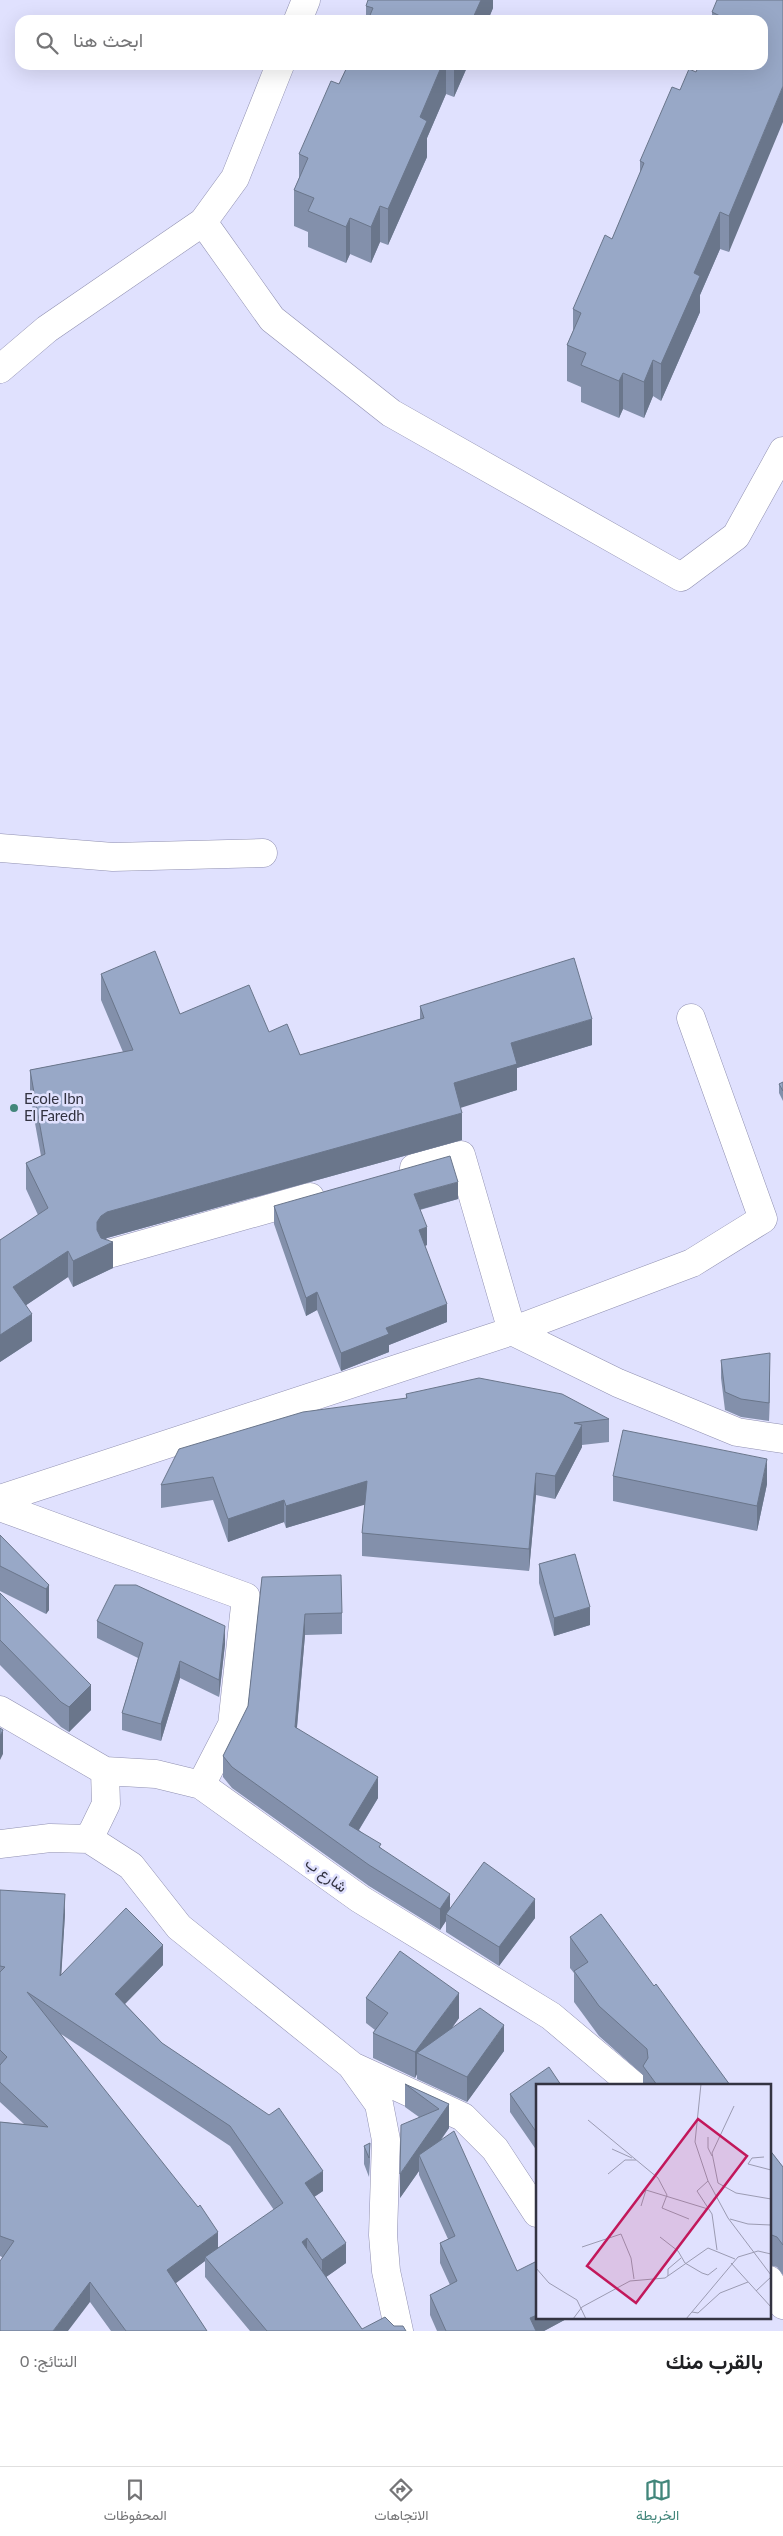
<!DOCTYPE html>
<html lang="ar">
<head>
<meta charset="utf-8">
<style>
  :root { --surface:#fff; --page:#f6f6f6; --text:#202124; --muted:#757577; --line:#e0e0e0; --accent:#42867b }
  body { margin:0; font-family:Lato,Vazirmatn,sans-serif; background:var(--page); color:var(--text); direction:rtl }
  .list { margin:0; padding:0; list-style:none }
  h2 { display:flex; justify-content:space-between; align-items:center; height:65px; margin:0; padding:0 20px; font-size:21px }
  h2 small { font-size:16px; font-weight:400; color:var(--muted) }
  .icon { flex:none; width:28px; height:28px; fill:none; stroke:currentColor; stroke-width:2; stroke-linecap:round; stroke-linejoin:round }
  .map { position:relative; flex:none; width:783px; height:2331px; overflow:hidden; direction:ltr }
  .search { position:absolute; background:var(--surface); box-shadow:0 5px 20px #0002; left:15px; right:15px; top:15px; height:55px; display:flex; align-items:center; gap:12px; box-sizing:border-box; padding:0 18px; border-radius:15px; color:var(--muted); font-size:19px }
  .sheet { height:135px; background:var(--surface) }
  nav { display:flex; justify-content:space-around; align-items:center; box-sizing:border-box; height:70px; border-top:1px solid var(--line); background:var(--surface); font-size:14px; color:var(--muted) }
  nav a { display:grid; justify-items:center; gap:2px }
  nav .on { color:var(--accent) }
  .map>svg:first-child { display:block }
  .lines { fill:none; stroke-linecap:round; stroke-linejoin:round }
  .minor-casing { stroke:#9090b1; stroke-width:29 }
  .minor { stroke:#fff; stroke-width:28 }
  .wall { fill:#8390ab; fill-rule:evenodd }
  .shaded-wall { fill:#6a768b }
  .building { fill:#98a8c7; stroke:#6a768b }
  .poi-dot { fill:#42867b; stroke:#e0e1fe; stroke-width:2 }
  .labels { text-anchor:middle; stroke-width:5; stroke-linejoin:round; paint-order:stroke }
  .poi-label { font-size:15px; fill:#333341; stroke:#e0e1fe; text-anchor:start }
  .street-label { font-size:15px; fill:#333341; stroke:#e0e1fe }
  .inset-road { fill:none; stroke:#9b9bb2; stroke-width:1 }
  .view { fill:#c2185b; fill-opacity:0.15; stroke:#c2185b; stroke-width:2.5 }
  .inset-edge { fill:none; stroke:#333341; stroke-width:2.5 }
</style>
</head>
<body>
<div class="map">
<svg width="783" height="2331" viewBox="0 0 783 2331">
  <rect width="100%" height="100%" fill="#e0e1fe"/>
  <g class="lines">
    <defs>
      <path id="minor" d="M298 20 306 0
        M203 222 272 319 391 413 681 577 736 536 783 451
        M0 369 47 329 203 222 235 178 280 65
        M0 848 113 857 263 853
        M414 1168 461 1155 512 1331 618 1383 737 1432 783 1439
        M112 1253 310 1197
        M0 1499 512 1331 692 1263 763 1219 691 1018
        M0 1507 246 1597 232 1725 201 1785
        M0 1710 105 1771 156 1774 201 1785 360 1899 551 2016 633 2085
        M89 1839 106 1804 105 1771
        M0 1844 50 1838 89 1839 131 1866 179 1927 351 2065 379 2104 386 2140 383 2235 386 2271 399 2331
        M352 2066 463 2117 495 2149 537 2213
        M769 2280 783 2305"/>
    </defs>
    <use href="#minor" class="minor-casing"/>
    <use href="#minor" class="minor"/>
  </g>
  <path class="wall" d="M493 0V8L488 20H366V6Z
    M783 0 729 252 720 249 700 295V312L661 401 653 396 644 418 623 409 619 418 581 402V387L567 381V345L573 331V309L612 239 640 173V161L680 90 763 20H712V12Z
    M348 65H468L454 97 446 94 427 138V157L388 245 380 242 371 263 350 254 346 263 308 247V232L294 226V190L299 178V154L339 84Z
    M101 974 180 1014 269 1032 300 1055 420 1019V1006L592 1045 517 1068V1090L460 1107 462 1140 107 1238 106 1239 113 1268 73 1287 68 1277 26 1305 32 1341 0 1362V1240L38 1215 26 1189V1163L41 1156 30 1096V1070L123 1052 101 1000Z
    M783 1082V1101L779 1093V1084Z
    M458 1199 420 1210 427 1245 425 1246 447 1322 389 1345V1352L341 1371 317 1310 306 1316 274 1224V1206Z
    M721 1360 770 1372 769 1421 741 1417 725 1410 721 1378Z
    M406 1394 609 1419V1442L582 1445V1447L555 1499 536 1495 529 1571 362 1556V1533L365 1504 286 1528 284 1522 228 1542 213 1500 161 1508V1485L406 1398Z
    M613 1476 767 1484 757 1531 613 1501Z
    M0 1535 49 1585V1610L46 1614 0 1591Z
    M539 1564 590 1625 554 1636 539 1583Z
    M262 1577 342 1613V1634L305 1635 297 1728 378 1798 359 1830 381 1848 450 1908 535 1918 499 1966 446 1932V1921L440 1930 369 1886 232 1788 223 1777V1756L248 1706Z
    M0 1593 91 1710 69 1732 61 1727 0 1665Z
    M97 1621 225 1644 219 1697 180 1678 161 1741 122 1730V1713L138 1658 97 1638Z
    M0 1890 65 1914 61 1975 163 1965 125 2004 162 2043 323 2191 314 2197 346 2263 326 2277 362 2329 394 2326 406 2331H250L205 2277V2261L175 2283 207 2331H111L90 2302 0 2256V2122L24 2124 0 2102ZM61 2034 230 2146 274 2210 218 2248Z
    M570 1937 654 1986 730 2085H643V2075L599 2036 574 2002V1973L570 1968Z
    M366 1998 459 2018 452 2028 504 2051 467 2102 417 2079V2074L415 2078 373 2058V2033L375 2030 366 2023Z
    M405 2084 449 2104V2128L441 2140 537 2317H570L544 2331H437L430 2315V2295L450 2285 440 2263V2243L448 2239 419 2175V2171L400 2198 419 2117 405 2107Z
    M537 2085V2151L510 2112V2094Z
    M370 2143V2162L369 2177 364 2164V2146Z
    M769 2149 783 2167V2275L777 2267 769 2265Z"/>
  <path class="shaded-wall" d="M481 0H493V8L488 20H472Z
    M442 65H446V94L427 138V157L388 245V209L420 117Z
    M454 65H468L454 97Z
    M783 86V122L729 252V216Z
    M380 206V242L371 263V227Z
    M720 212V249L700 295V312L661 401V364L694 273Z
    M350 218V254L346 263V227Z
    M653 360V396L644 418V382Z
    M623 373V409L619 418V381Z
    M592 1019V1045L517 1068V1090L454 1110V1083L511 1043Z
    M462 1113V1140L107 1238 101 1242H113V1268L73 1287V1261L101 1216 107 1212Z
    M458 1182V1199L414 1211V1194Z
    M427 1227V1245L419 1248V1230Z
    M68 1251V1277L13 1314V1287Z
    M317 1292V1310L306 1316V1298Z
    M447 1304V1322L389 1345V1352L341 1371V1353L386 1328Z
    M32 1314V1341L0 1362V1335Z
    M770 1353V1372L769 1421V1403Z
    M582 1425V1447L555 1499V1476Z
    M767 1459V1484L757 1531V1506Z
    M536 1473V1495L529 1571V1549Z
    M367 1481V1504L286 1528V1506Z
    M284 1500V1522L228 1542V1519Z
    M49 1585V1610L46 1614V1589Z
    M590 1607V1625L554 1636V1618Z
    M305 1614V1635L295 1748V1727Z
    M225 1626V1644L219 1697V1680Z
    M180 1661V1678L161 1741V1724Z
    M91 1685V1710L69 1732V1707Z
    M3 1730V1754L0 1760V1736Z
    M378 1777V1798L349 1846V1825Z
    M65 1894V1914L60 1996V1976Z
    M450 1894V1915L446 1914V1921L440 1930V1909Z
    M535 1899V1918L499 1966V1947Z
    M163 1945V1965L115 2014V1994Z
    M459 1993V2018L429 2059 417 2053V2074L415 2078V2052Z
    M504 2025V2051L467 2102V2077Z
    M449 2104V2128L423 2164 419 2155V2171L400 2198V2174Z
    M323 2171V2191L305 2203V2183Z
    M218 2232V2252L205 2257V2261L167 2290V2270Z
    M769 2234H770L769 2265Z
    M307 2238V2258L302 2242Z
    M346 2243V2263L322 2280V2260Z
    M90 2282V2302L68 2331H53Z
    M537 2315V2317H570L544 2331H530V2318Z"/>
  <path class="building" d="M368 0H481L472 20H368L373 8 366 6Z
    M717 0H783V86L729 216 720 212 694 273 700 276 661 364 653 360 644 382 623 373 619 381 581 365 586 353 567 345 581 313 573 309 605 235 612 239 644 163 640 161 672 87 680 90 689 69 696 72 699 65H763V20H718L720 16 712 12Z
    M348 65H442L420 117 427 121 388 209 380 206 371 227 350 218 346 227 308 211 314 198 294 190 308 158 299 154 331 81 339 84Z
    M155 951 180 1014 249 985 269 1032 287 1024 300 1055 424 1018 420 1006 574 958 592 1019 511 1043 517 1064 454 1083 462 1113 107 1212 101 1216 97 1222V1230L101 1238 113 1242 73 1261 68 1251 13 1287 32 1314 0 1335V1240L48 1208 26 1163 45 1154 30 1070 133 1050 101 974Z
    M783 1082V1091L779 1084Z
    M450 1156 458 1182 414 1194 427 1227 419 1230 447 1304 386 1328 389 1334 341 1353 317 1292 306 1298 274 1206Z
    M770 1353 769 1403 741 1399 725 1392 721 1360Z
    M479 1378 562 1394 609 1419 574 1423 582 1425 555 1476 536 1473 529 1549 362 1533 367 1481 286 1506 284 1500 228 1519 213 1477 161 1485 179 1449 303 1412 407 1398 406 1394Z
    M623 1430 767 1459 757 1506 613 1476Z
    M0 1535 49 1585 46 1589 0 1566Z
    M575 1554 590 1607 554 1618 539 1564Z
    M341 1575 342 1613 305 1614 295 1727 378 1777 349 1825 381 1844 379 1847 450 1894 440 1909 369 1865 232 1767 223 1756 248 1706 262 1577Z
    M115 1585H136L225 1626 219 1680 180 1661 161 1724 122 1713 143 1643 97 1621Z
    M0 1593 91 1685 69 1707 61 1702 0 1640Z
    M0 1728 3 1730 0 1736Z
    M484 1862 535 1899 499 1947 446 1914Z
    M0 1890 65 1894 60 1976 126 1908 163 1945 115 1994 162 2043 269 2115 279 2108 323 2171 305 2183 346 2243 322 2260 307 2238 302 2242 362 2329 385 2317 394 2326H403L406 2331H267L205 2257 283 2203 230 2126 27 1992 198 2207 200 2205 218 2232 167 2270 207 2331H126L90 2282 53 2331H0V2261L14 2241 0 2236V2122L48 2127 0 2082V2065L7 2057 0 2050V1972L5 1967 0 1966Z
    M601 1914 654 1986 656 1984 730 2085H657L643 2066 648 2058 647 2049 599 2006 574 1971 588 1962 570 1937Z
    M400 1951 459 1993 415 2052 373 2033 388 2013 366 1998Z
    M480 2008 504 2025 467 2077 417 2053Z
    M549 2067 561 2085H537V2133L510 2094Z
    M405 2084 449 2104 400 2174 401 2125 439 2109Z
    M454 2131 517 2271 537 2261V2315L530 2318 536 2331H446L430 2295 457 2281 440 2243 455 2236 419 2155Z
    M370 2143 369 2158 364 2146Z
    M769 2149 783 2167V2245L777 2237 769 2234Z"/>
  <circle class="poi-dot" cx="14" cy="1108" r="5"/>
  <g class="labels">
    <g class="poi-label">
      <text x="24" y="1104">Ecole Ibn<tspan x="24" dy="17">El Faredh</tspan></text>
    </g>
    <g class="street-label">
      <text transform="translate(326 1875) rotate(36)" y="5">شارع ب</text>
    </g>
  </g>
  <g transform="translate(536 2084)">
    <rect width="235" height="235" fill="#e0e1fe"/>
    <path class="inset-road" d="M165 0 159 58 172 97 192 134 235 191M198 22 176 69 182 99 200 109 235 115M52 36 122 94 131 111 126 124 153 135M172 53V64L176 72M76 65 96 74M228 73 216 74 212 80 235 86M72 90 89 76H100M172 97 161 107 176 130 181 166M105 122 110 106 172 125M194 135 212 140 235 141M124 153 142 167 149 179 166 189 172 191 181 184M46 163 85 150 95 174 98 195M195 179 235 223M0 184 13 199 41 216 50 235M132 192V185L145 174M220 207 235 193M156 228 162 229 184 209 212 198M37 235 46 223 94 197 129 194 172 164 199 175M150 235 202 173 222 167 235 170"/>
    <path class="view" d="M162 35 211 72 100 219 51 182Z"/>
    <rect width="235" height="235" class="inset-edge"/>
  </g>
</svg>
<div class="search"><svg class="icon" aria-label="search" viewBox="0 0 24 24"><circle cx="10" cy="10" r="6"/><path d="M15 15l6 6"/></svg>ابحث هنا</div>
</div>
<section class="sheet">
<h2>بالقرب منك<small>النتائج: 0</small></h2>
<ul class="list">
</ul>
</section>
<nav>
<a class="on"><svg class="icon" aria-label="map" viewBox="0 0 24 24"><path d="M3 6l6-2 6 2 6-2v14l-6 2-6-2-6 2zM9 4v14M15 6v14"/></svg>الخريطة</a>
<a><svg class="icon" aria-label="directions" viewBox="0 0 24 24"><path d="M12 3l9 9-9 9-9-9zM9 14v-3h6M13 9l2 2-2 2"/></svg>الاتجاهات</a>
<a><svg class="icon" aria-label="saved" viewBox="0 0 24 24"><path d="M7 4h10v16l-5-4-5 4z"/></svg>المحفوظات</a>
</nav>
</body>
</html>
